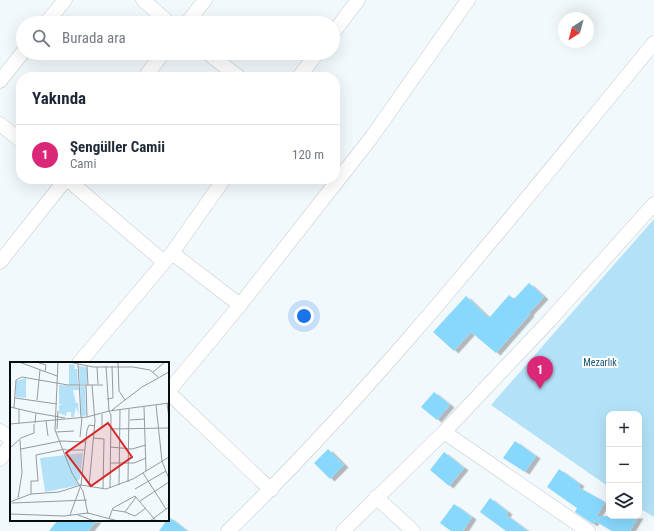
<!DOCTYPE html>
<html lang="tr">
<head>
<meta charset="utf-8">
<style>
  :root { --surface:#fff; --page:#f6f6f7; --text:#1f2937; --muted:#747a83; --line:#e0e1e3; --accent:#db2777 }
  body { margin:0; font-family:"Roboto Condensed",sans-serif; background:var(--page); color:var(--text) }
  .controls { position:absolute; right:12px; bottom:12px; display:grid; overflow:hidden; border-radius:8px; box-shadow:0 4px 16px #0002 }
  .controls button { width:36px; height:36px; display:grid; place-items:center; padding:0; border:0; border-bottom:1px solid var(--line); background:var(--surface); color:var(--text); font:20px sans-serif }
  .compass { position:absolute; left:558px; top:12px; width:36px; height:36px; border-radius:50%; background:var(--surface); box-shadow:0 4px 16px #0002; rotate:216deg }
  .you { position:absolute; left:304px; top:316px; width:14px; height:14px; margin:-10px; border:3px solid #fff; border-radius:50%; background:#1a73e8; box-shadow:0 0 0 6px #1a73e833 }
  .badge { display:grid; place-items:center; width:26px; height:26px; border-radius:50%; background:var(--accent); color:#fff; font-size:13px; font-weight:700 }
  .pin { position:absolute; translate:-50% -33px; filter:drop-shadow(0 1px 2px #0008) }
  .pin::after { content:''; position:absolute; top:21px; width:14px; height:12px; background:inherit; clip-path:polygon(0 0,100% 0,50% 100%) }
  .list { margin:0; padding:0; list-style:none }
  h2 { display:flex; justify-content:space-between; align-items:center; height:52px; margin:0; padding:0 16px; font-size:17px }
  h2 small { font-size:13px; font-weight:400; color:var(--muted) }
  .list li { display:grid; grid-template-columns:26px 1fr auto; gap:12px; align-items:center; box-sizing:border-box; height:60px; padding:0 16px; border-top:1px solid var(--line) }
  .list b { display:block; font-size:15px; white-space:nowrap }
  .list p { margin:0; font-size:13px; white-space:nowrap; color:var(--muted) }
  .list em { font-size:13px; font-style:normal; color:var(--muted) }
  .icon { flex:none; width:22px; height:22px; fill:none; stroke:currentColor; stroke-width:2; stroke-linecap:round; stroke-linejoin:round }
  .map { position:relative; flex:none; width:654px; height:531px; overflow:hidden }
  .search { position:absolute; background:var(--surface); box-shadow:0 4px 16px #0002; left:16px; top:16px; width:324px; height:44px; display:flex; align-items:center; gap:10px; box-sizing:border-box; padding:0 14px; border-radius:22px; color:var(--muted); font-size:15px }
  .panel { position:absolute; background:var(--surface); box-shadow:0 4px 16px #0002; left:16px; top:72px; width:324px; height:112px; border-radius:16px }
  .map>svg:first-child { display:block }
  .green { fill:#b3e2f8 }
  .building { fill:#88d8fe; filter:url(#shadow) }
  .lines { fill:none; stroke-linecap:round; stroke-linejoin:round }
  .minor-casing { stroke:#c3cace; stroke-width:15 }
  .minor { stroke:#fff; stroke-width:14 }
  .labels { text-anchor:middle; stroke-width:4; stroke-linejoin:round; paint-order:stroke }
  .park-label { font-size:10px; fill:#15556f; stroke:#fff }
  .inset-road { fill:none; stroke:#959a9d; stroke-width:1 }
  .view { fill:#d62828; fill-opacity:0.15; stroke:#d62828; stroke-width:2 }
  .inset-edge { fill:none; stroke:#090c0d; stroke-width:2 }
</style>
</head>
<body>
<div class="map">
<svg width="654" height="531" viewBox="0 0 654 531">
  <defs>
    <filter id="shadow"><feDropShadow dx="4.5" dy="2.5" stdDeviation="0" flood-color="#0004"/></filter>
  </defs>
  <rect width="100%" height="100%" fill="#f2f9fd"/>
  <path class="green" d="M654 219V517L639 508V414H609V487L491 405Z"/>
  <path class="building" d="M529 283 544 297 529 313 530 314 496 353 471 332 454 351 433 332 466 296 489 318 509 295 514 299Z
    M434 392 450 405 437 420 421 407Z
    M515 441 536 456 525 472 503 458Z
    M328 449 344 465 330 479 314 463Z
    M444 452 464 468 449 486 430 470Z
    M559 469 580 484 578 487 605 502 597 516H639L630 531H612L595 521 593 524 575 512 577 508 547 487Z
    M490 498 508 512 506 515 528 531H506L480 512Z
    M454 504 472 517 463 531H451L440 523Z
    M169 517 187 531H159Z
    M58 520H97L88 531H49Z"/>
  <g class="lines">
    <defs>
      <path id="minor" d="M143 0 169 23
        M46 23 65 0
        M187 23 205 0
        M333 33 358 0
        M207 53 239 77
        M145 77 163 53
        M299 77 317 53
        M0 81 23 52
        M0 124 21 141
        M67 179 164 262
        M172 253 240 305
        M0 262 66 179
        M79 363 172 253 224 179
        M0 431 11 439
        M444 432 588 531
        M0 459 11 444
        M271 490 168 392 240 305 371 138 468 0
        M376 497 413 531
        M228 531C383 381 517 209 654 43
        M343 531 444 432 550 320 654 204"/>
    </defs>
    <use href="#minor" class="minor-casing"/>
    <use href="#minor" class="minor"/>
  </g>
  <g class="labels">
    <g class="park-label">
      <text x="600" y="366">Mezarlık</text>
    </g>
  </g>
  <g transform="translate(10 362)">
    <rect width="159" height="159" fill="#f2f9fd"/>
    <path d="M59 2 65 3 64 7H67L68 23H59ZM69 4 77 5V22H70ZM16 16V36L6 35V19ZM49 23 68 24 69 28H63L66 41H68L69 53 66 45 64 55H61V50H57L56 54 49 51V43H53L49 42ZM70 24H75L76 53 71 55ZM73 91 70 117 66 119 70 123 35 130 30 96Z" fill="#b3e2f8"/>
    <path class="inset-road" d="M9 0 47 14M26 0 36 3 35 10M48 0 45 68 62 111 73 129 78 152M59 0 83 5H123L140 8 148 15M108 0 109 29 115 38M68 2 71 56M77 4 78 23M96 4 99 49 101 53 100 126M87 5 88 22M143 10 155 0M76 23 77 55M5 36 47 42M97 37 103 36 102 4M27 38 30 8M157 41 159 56M146 43 152 99 159 117M0 45 26 51M134 45 136 109M4 46 6 18 12 15 58 23H93M9 47V62M102 48 132 25 159 10M92 52V65M120 58 135 57M36 59 38 74M25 61 26 51 55 56M0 62 77 55 99 49 159 41M47 67 48 49M101 67 159 66M46 70 64 69M70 75 72 56M83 76 94 77 93 126M100 85 122 87 136 83M0 86 11 76 24 71V62M11 87 51 79 76 80M55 88H74M100 101H124L136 96M0 108V85M133 111 156 147M118 120 119 47M109 123 110 47M79 124 85 59 82 23M125 127 156 109M21 132V119H28L26 93 55 87M8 136 12 111 10 78M130 139 159 120M0 140 21 132 49 130 71 123 96 127 123 117 159 95M2 141 77 138M103 148 115 150 126 135M115 150 125 154 136 146M0 152 54 154 78 151 108 159M60 153 71 123 77 68 79 63 85 64M68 153 84 159M99 156 103 146 125 134 146 159M140 159 159 145"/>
    <path class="view" d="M98 61 122 95 81 124 56 91Z"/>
    <rect width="159" height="159" class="inset-edge"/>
  </g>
</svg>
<div class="controls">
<button>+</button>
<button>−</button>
<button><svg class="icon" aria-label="layers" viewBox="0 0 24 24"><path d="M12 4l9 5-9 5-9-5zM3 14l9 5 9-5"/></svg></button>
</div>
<svg class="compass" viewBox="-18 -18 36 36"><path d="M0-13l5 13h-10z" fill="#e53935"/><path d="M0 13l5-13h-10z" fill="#747a83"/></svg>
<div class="you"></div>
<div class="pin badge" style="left:540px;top:389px">1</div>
<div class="search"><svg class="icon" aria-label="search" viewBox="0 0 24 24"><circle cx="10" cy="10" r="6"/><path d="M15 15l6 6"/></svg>Burada ara</div>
<section class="panel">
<h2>Yakında<small></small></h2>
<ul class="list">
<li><span class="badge">1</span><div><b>Şengüller Camii</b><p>Cami</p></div><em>120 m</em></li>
</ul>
</section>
</div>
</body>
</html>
